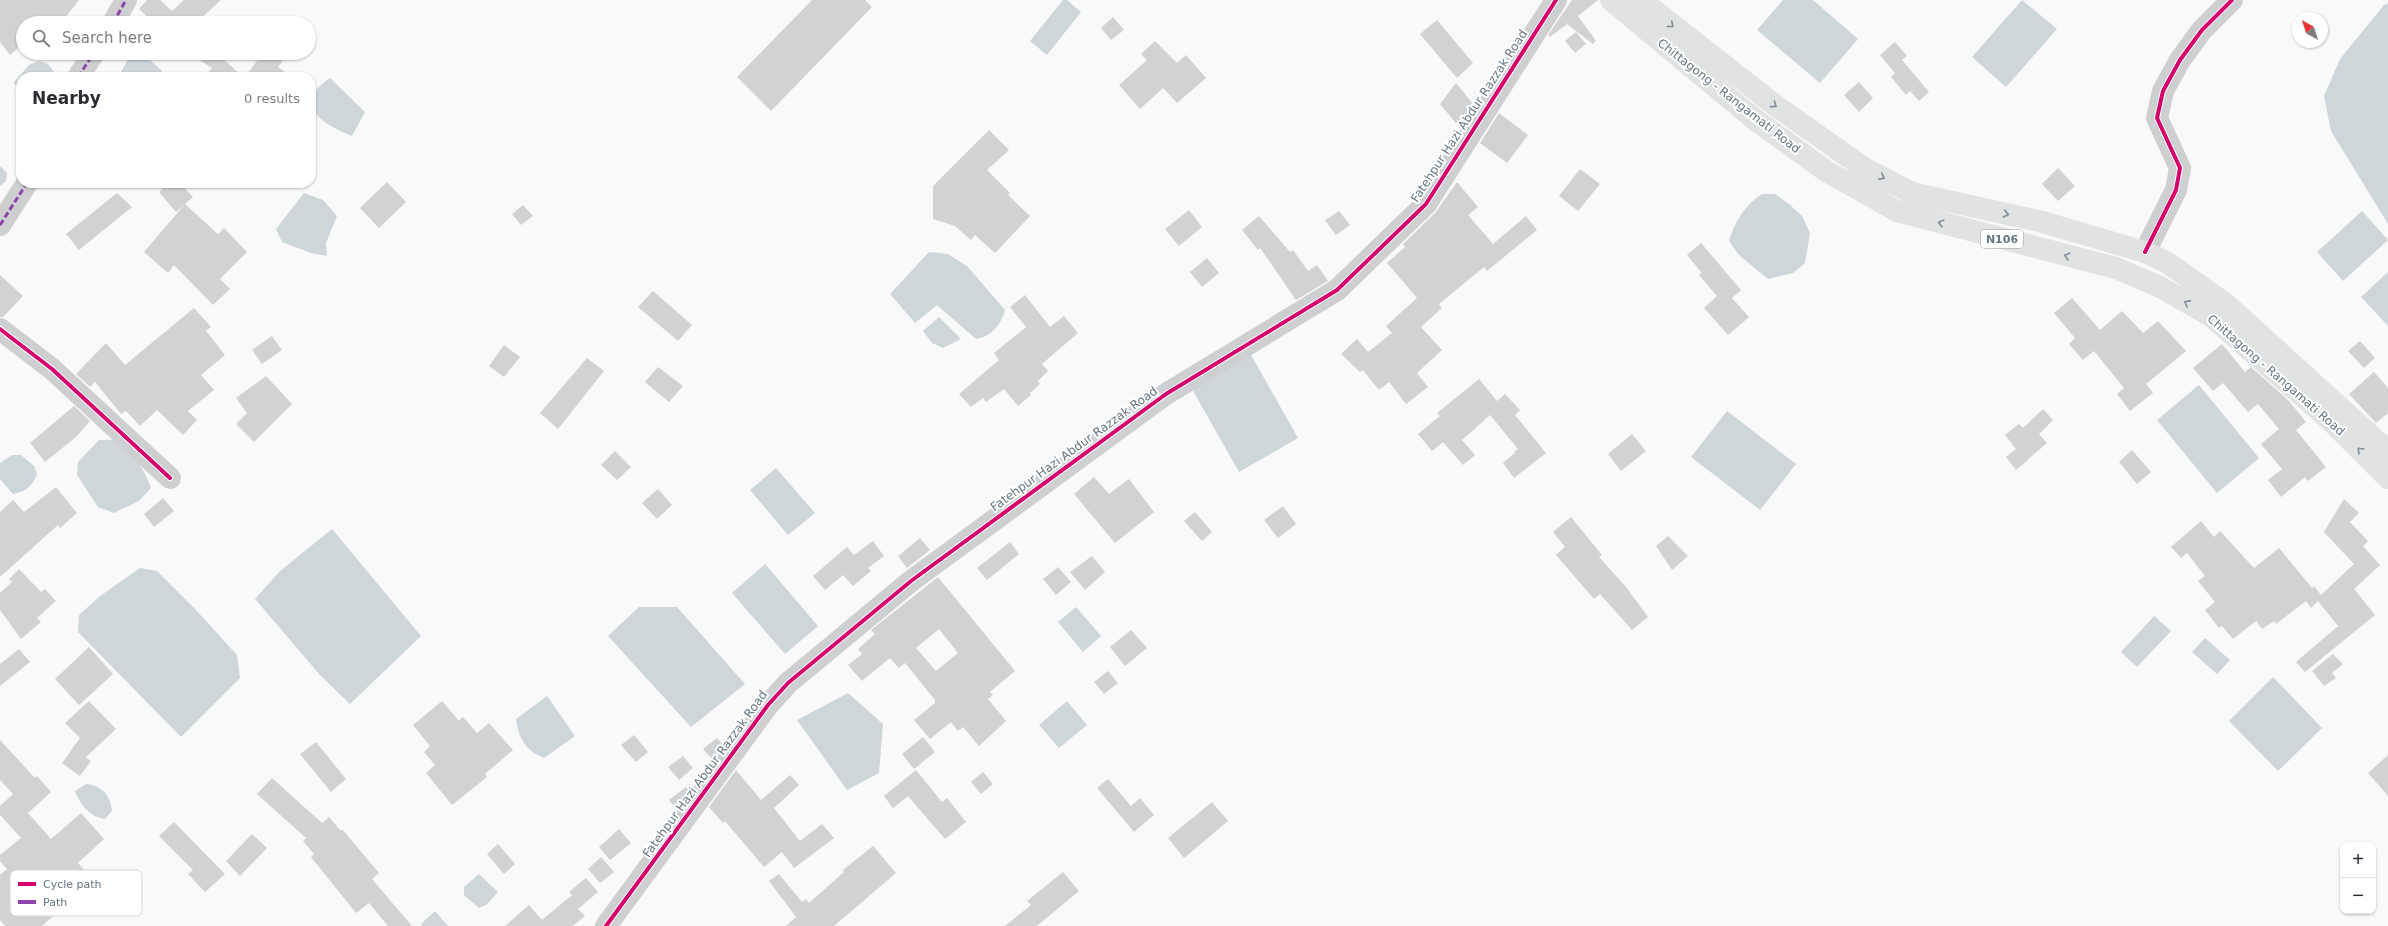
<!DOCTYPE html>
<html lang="en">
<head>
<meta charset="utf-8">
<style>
  :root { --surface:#fff; --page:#f7f7f7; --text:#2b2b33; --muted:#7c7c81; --line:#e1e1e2 }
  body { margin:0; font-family:"DejaVu Sans",sans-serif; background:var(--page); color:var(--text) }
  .controls { position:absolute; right:12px; bottom:12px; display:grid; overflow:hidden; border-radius:8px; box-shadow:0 1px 3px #0004 }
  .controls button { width:36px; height:36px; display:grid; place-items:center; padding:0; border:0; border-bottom:1px solid var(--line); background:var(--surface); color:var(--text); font:20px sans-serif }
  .compass { position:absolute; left:2292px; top:12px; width:36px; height:36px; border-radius:50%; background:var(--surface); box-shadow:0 1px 3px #0004; rotate:321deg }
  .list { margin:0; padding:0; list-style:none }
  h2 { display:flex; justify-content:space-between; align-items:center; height:52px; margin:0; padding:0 16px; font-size:17px }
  h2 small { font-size:13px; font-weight:400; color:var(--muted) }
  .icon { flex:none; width:22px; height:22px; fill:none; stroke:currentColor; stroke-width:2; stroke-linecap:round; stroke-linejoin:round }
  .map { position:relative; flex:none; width:2388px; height:926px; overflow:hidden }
  .search { position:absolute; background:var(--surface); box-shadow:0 1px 3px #0004; left:16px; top:16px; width:300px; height:44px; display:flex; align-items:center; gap:10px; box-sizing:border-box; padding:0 14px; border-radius:22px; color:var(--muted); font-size:15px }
  .panel { position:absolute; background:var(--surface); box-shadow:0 1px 3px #0004; left:16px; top:72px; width:300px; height:116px; border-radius:16px }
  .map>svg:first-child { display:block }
  .water { fill:#ced6d9 }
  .building { fill:#d0d2d3; fill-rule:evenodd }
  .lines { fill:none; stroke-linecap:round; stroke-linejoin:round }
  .street { stroke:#cecfd0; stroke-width:22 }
  .highway { stroke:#e1e2e2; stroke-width:22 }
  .quiet { stroke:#8e44ad; stroke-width:3; stroke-dasharray:6 3; stroke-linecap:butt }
  .cycleway-casing { stroke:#fff; stroke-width:6 }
  .cycleway { stroke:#d6006c; stroke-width:4 }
  .oneway { stroke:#7e8c96 }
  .labels { text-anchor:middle; stroke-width:4; stroke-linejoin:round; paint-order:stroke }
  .shield { fill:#fff; stroke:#939fa8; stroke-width:1 }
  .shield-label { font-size:11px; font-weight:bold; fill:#657683 }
  .street-label { font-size:12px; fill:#657683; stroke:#fff }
  .key { fill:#fff; stroke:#d1d6da; stroke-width:1 }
  .key-label { font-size:11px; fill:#657683 }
</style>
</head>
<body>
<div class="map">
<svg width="2388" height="926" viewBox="0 0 2388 926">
  <rect width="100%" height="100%" fill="#f9f9f9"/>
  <path class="water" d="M1063 0H1067L1081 12 1047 55 1030 41Z
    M1783 0H1813L1858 39 1820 83 1757 30Z
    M2022 0 2057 29 2006 87 1972 57Z
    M2388 3V224L2331 131 2324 96 2340 59 2384 5Z
    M130 56 150 60 162 71 161 77H118Z
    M39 61 48 64 58 77H21V97L14 82 29 65Z
    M330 78 365 112 352 136C322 124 291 105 330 78Z
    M0 166 7 173 6 181 0 186Z
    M304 193 323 200 337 216 326 243 327 256 311 253 282 242 276 229Z
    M1762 194H1775L1789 204 1802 216 1810 233 1805 263 1793 273 1768 279 1739 255 1729 241C1735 221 1745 205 1762 194Z
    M2362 211 2388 240 2343 281 2317 252Z
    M929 252 948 254 967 266 1005 310C1001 325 992 336 976 339L937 305 915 323 890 294Z
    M2388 272V326L2361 297Z
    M939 317 961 339 943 348 932 343 923 331Z
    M1251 355 1298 438 1239 472 1192 389Z
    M2199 385 2259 458 2217 493 2157 420Z
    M1727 411 1796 464 1760 510 1691 457Z
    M99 440C104 440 113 439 118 441 133 449 146 473 151 488L139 501 114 513 98 507 77 475 78 462Z
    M12 455H21L34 466 37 474C32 486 26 492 13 494L0 479V463Z
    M776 468 815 513 788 535 750 490Z
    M332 529 421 636 350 704 320 675 255 599 279 572Z
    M765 564 818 626 785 654 732 593Z
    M140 568 157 571 195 609 237 655 240 678 181 737 78 632 79 615 100 596Z
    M639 607H677L745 684 691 727 608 636Z
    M1076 607 1101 636 1083 652 1058 622Z
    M2154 616 2171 631 2137 667 2121 652Z
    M2205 638 2230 660 2217 674 2192 652Z
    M2273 677 2322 728 2278 771 2229 721Z
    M848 693 883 724 879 773 847 790 797 720Z
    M547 696 575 736 544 758C525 750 519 739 516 719Z
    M1067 701 1087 725 1059 748 1039 725Z
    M86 784C103 786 110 795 112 811L105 819C90 817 80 805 75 791Z
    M479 874 498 892 486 905 479 908 464 895V887Z
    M435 911 448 926H423L421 924Z"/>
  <path class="building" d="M0 0H79L61 23H23V44L10 55 0 42Z
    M147 0H160L172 11 184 0H221L196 23H154L139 9Z
    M812 0H865L872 7 771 111 737 77Z
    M1572 0H1598L1578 16 1596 41 1593 44 1567 24 1550 37 1548 35Z
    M1113 17 1124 30 1111 40 1101 28Z
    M1437 20 1473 63 1457 78 1420 34Z
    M1576 32 1586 44 1575 53 1565 41Z
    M1155 41 1177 63 1186 55 1206 78 1177 103 1163 88 1140 109 1119 85 1147 60 1141 54Z
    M1895 42 1907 56 1902 60 1929 92 1919 101 1910 91 1906 95 1891 77 1895 73 1880 55Z
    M188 53H217L243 77H204L212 68Z
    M263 53H289L278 67 292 77H245Z
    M1859 82 1873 98 1859 112 1844 95Z
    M1456 83 1474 105 1460 128 1440 104Z
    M1499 113 1528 135 1507 163 1480 143Z
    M989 130 1009 150 987 170 1010 193 1008 195 1030 216 995 253 975 235 971 240 955 226 933 219V186Z
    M2058 168 2075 186 2058 201 2042 184Z
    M1580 169 1600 184 1578 211 1559 196Z
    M387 182 406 202 379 228 360 208Z
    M1457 182 1478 207 1468 215 1493 244 1526 216 1537 230 1487 271 1484 267 1439 304 1442 308 1421 327 1442 350 1417 373 1428 387 1406 404 1389 382 1379 390 1363 370 1360 372 1341 354 1357 339 1368 352 1392 333 1386 326 1417 298 1387 263 1405 247 1403 244 1435 213Z
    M169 183H180L193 197 176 212 159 192Z
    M117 193 132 207 79 250 66 234Z
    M185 204 218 234 224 228 247 252 220 279 230 289 213 305 174 265 168 273 144 252Z
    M523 205 533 216 521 225 512 214Z
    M1189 210 1202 227 1179 246 1165 229Z
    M1339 211 1350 225 1336 235 1325 220Z
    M1259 216 1290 252 1293 250 1308 271 1317 265 1328 281 1296 300 1260 248 1258 250 1242 230Z
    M1701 243 1741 290 1732 298 1749 317 1728 335 1704 308 1717 296 1699 275 1702 273 1687 255Z
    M1207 258 1219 273 1202 287 1190 272Z
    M0 275 23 296 3 317H0Z
    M653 291 692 325 678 341 638 307Z
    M1025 295 1050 327 1064 316 1078 333 1042 364 1048 371 1038 381 1040 384 1030 393 1031 395 1018 406 1004 389 986 402 983 398 971 407 959 394 999 360 994 353 1026 327 1010 307Z
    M2072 298 2100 330 2122 311 2143 333 2158 321 2186 351 2146 384 2153 393 2130 411 2117 394 2124 388 2094 351 2083 360 2069 344 2075 338 2054 313Z
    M194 308 211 327 206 331 225 355 201 375 214 390 188 411 197 420 183 435 157 410 140 426 126 411 121 414 95 382 90 387 76 374 106 343 125 365Z
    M272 336 282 350 262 364 252 350Z
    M2360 341 2375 358 2364 368 2348 351Z
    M2222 344 2245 372 2251 367 2289 401 2306 422 2296 430 2326 467 2308 481 2305 477 2281 497 2268 480 2282 469 2261 444 2279 429 2258 404 2248 412 2223 383 2213 391 2193 368Z
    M504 345 520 357 504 377 489 366Z
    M587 358 604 371 558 429 540 413Z
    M658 367 683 386 669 402 645 382Z
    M2374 372 2388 388V413L2376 423 2349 394Z
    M266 376 292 404 254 442 236 424 247 413 236 398Z
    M1479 379 1497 401 1505 394 1520 410 1515 415 1546 453 1514 478 1503 463 1515 453 1514 452 1518 449 1490 415 1462 440 1475 455 1463 465 1443 442 1432 451 1418 434 1440 416 1437 413Z
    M74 406 90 421 76 437 45 462 30 443Z
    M2043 409 2053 420 2039 434 2047 443 2016 470 2006 457 2016 449 2005 435 2019 424 2023 428Z
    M1632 434 1646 451 1621 471 1608 454Z
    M2132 450 2151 472 2137 484 2119 462Z
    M615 451 631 467 617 480 601 465Z
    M1094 477 1109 494 1129 479 1154 512 1115 543 1074 494Z
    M56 487 77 513 60 528 58 525 0 577V512L13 500 24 512Z
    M658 489 672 505 657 519 642 503Z
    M163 498 174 511 154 527 144 514Z
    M2344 499 2359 513 2350 522 2368 541 2363 546 2380 565 2354 589 2375 615 2305 672 2296 662 2338 626 2318 601 2311 608 2306 601 2276 624 2274 621 2262 629 2256 621 2233 639 2222 626 2219 628 2205 610 2215 602 2198 581 2205 576 2187 553 2181 558 2171 547 2201 521 2214 537 2220 531 2254 568 2279 548 2312 588 2314 586 2321 595 2354 564 2324 532Z
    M1283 506 1296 524 1278 538 1264 520Z
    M1195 512 1212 532 1202 541 1184 521Z
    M1571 517 1602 555 1599 557 1626 587 1648 617 1632 630 1600 594 1594 599 1556 555 1565 547 1553 532Z
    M1668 536 1688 556 1672 570 1656 546Z
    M920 538 930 550 907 568 898 556Z
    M873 541 884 556 868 568 871 571 853 586 843 575 825 590 813 576 847 547 854 555Z
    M1010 542 1019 554 987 580 977 568Z
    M1092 556 1105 572 1085 590 1070 572Z
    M1058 567 1071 582 1056 595 1043 579Z
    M19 569 41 592 45 589 56 601 37 618 41 622 21 639 0 610V593L12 582 9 579Z
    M938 577 1015 671 990 692 993 695 988 699 1006 721 979 746 963 727 958 731 951 722 930 739 914 720 935 703V700L905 663 899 668 890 658 862 681 848 665 862 654 858 649 875 634 871 630ZM939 629 958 653 936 671 916 648Z
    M1131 630 1147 648 1125 666 1110 647Z
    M89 647 113 674 79 705 55 679Z
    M19 649 30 662 0 686V664Z
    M2333 654 2343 664 2332 673 2336 678 2324 686 2312 671Z
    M1108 671 1118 683 1104 694 1094 682Z
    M89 701 116 729 86 757 91 761 80 776 62 763 80 738 65 723Z
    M442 701 459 721 463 717 477 733 489 723 513 750 485 774 487 777 452 805 426 773 435 765 424 752 430 746 413 725Z
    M634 735 648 752 636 762 621 745Z
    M923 737 935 752 914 769 902 754Z
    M717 738 723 745 713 760 703 749Z
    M0 740 35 778 37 776 51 792 28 813 51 839 81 813 104 839 78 863 86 872 63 892 71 900 42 926H5L0 920V875L7 869 0 861V855L21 838 0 815V806L13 794 0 780Z
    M316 742 346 779 331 792 300 754Z
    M2388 755V796L2368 773Z
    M683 756 693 768 679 780 668 767Z
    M736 770 761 800 790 775 799 785 774 808 800 841 822 824 834 838 794 868 782 852 764 867 725 821 723 823 709 807Z
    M916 770 942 802 947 798 966 822 945 839 908 796 893 808 884 796Z
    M983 772 993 784 981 794 971 782Z
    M272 778 322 823 329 817 341 831 342 829 379 873 372 879 412 926H388L369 903 356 913 311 857 314 854 303 841 306 838 257 794Z
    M1108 779 1131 806 1140 798 1154 815 1134 832 1097 788Z
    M690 784 692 787 676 809 669 800Z
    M1212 802 1228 821 1184 858 1168 838Z
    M174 822 225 874 205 892 188 874 193 870 159 836Z
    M619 829 631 843 610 860 599 847Z
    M252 834 267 848 240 876 226 861Z
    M498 844 515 864 504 874 487 854Z
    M873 846 896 873 834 926H786L796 917 769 881 779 874 802 902 806 899 809 903 844 872 843 870Z
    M601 857 614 872 600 883 588 869Z
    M1063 872 1079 891 1037 926H1005L1031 905 1027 901Z
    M586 878 598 892 578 909 585 916 573 926H505L529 905 542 920 572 895 569 892Z"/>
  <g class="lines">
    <path class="street" d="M113 23 126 0
      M78 77 94 53
      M0 225 27 183
      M2145 252 2176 190 2180 168 2157 118 2163 91 2180 60 2202 30 2232 0
      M0 329 52 369 170 478
      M606 926 768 705 788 683 911 581 1166 394 1337 290 1426 204 1556 0"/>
    <path class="highway" d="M1611 0 1753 118 1826 171 1897 211 2116 268 2160 287 2211 316 2331 421 2388 478
      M1641 0 1776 106 1864 168 1912 193 2039 221 2145 252 2168 263 2227 305 2388 451"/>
    <path class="quiet" d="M113 23 126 0
      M78 77 94 53
      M0 225 27 183"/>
    <defs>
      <path id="cycleway" d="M2145 252 2176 190 2180 168 2157 118 2163 91 2180 60 2202 30 2232 0
        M0 329 52 369 170 478
        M606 926 768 705 788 683 911 581 1166 394 1337 290 1426 204 1556 0"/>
    </defs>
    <use href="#cycleway" class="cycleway-casing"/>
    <use href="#cycleway" class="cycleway"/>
  </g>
  <defs><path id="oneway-chevron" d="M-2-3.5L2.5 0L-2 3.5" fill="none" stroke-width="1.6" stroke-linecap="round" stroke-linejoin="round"/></defs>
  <g class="oneway">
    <use href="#oneway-chevron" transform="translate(1671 25) rotate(39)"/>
    <use href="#oneway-chevron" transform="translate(1774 105) rotate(36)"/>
    <use href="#oneway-chevron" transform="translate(1882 177) rotate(27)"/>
    <use href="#oneway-chevron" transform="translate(2006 214) rotate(12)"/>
    <use href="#oneway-chevron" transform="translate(1941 223) rotate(-165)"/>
    <use href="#oneway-chevron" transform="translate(2067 256) rotate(-165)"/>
    <use href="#oneway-chevron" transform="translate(2187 303) rotate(-151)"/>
    <use href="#oneway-chevron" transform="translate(2360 450) rotate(-135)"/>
  </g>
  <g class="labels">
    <rect class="shield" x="1981" y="230" width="42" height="18" rx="3"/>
    <g class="shield-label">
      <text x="2002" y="243">N106</text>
    </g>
    <g class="street-label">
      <text transform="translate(1729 96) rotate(38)" y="4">Chittagong - Rangamati Road</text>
      <text transform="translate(1469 116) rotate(-57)" y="4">Fatehpur Hazi Abdur Razzak Road</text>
      <text transform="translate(2276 375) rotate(41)" y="4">Chittagong - Rangamati Road</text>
      <text transform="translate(1074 449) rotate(-36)" y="4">Fatehpur Hazi Abdur Razzak Road</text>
      <text transform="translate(705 774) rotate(-54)" y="4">Fatehpur Hazi Abdur Razzak Road</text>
    </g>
  </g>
  <rect x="10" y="870" width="132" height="46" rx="6" class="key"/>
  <rect x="18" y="882" width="18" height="4" fill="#d6006c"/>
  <rect x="18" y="900" width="18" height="4" fill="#8e44ad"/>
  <g class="key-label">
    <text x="43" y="888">Cycle path</text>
    <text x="43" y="906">Path</text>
  </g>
</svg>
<div class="controls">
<button>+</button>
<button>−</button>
</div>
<svg class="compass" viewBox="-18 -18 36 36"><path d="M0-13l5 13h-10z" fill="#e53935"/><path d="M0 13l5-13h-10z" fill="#7c7c81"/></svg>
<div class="search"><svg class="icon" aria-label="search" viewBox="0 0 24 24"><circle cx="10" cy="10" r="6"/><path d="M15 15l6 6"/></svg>Search here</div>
<section class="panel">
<h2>Nearby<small>0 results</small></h2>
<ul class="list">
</ul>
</section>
</div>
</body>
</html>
